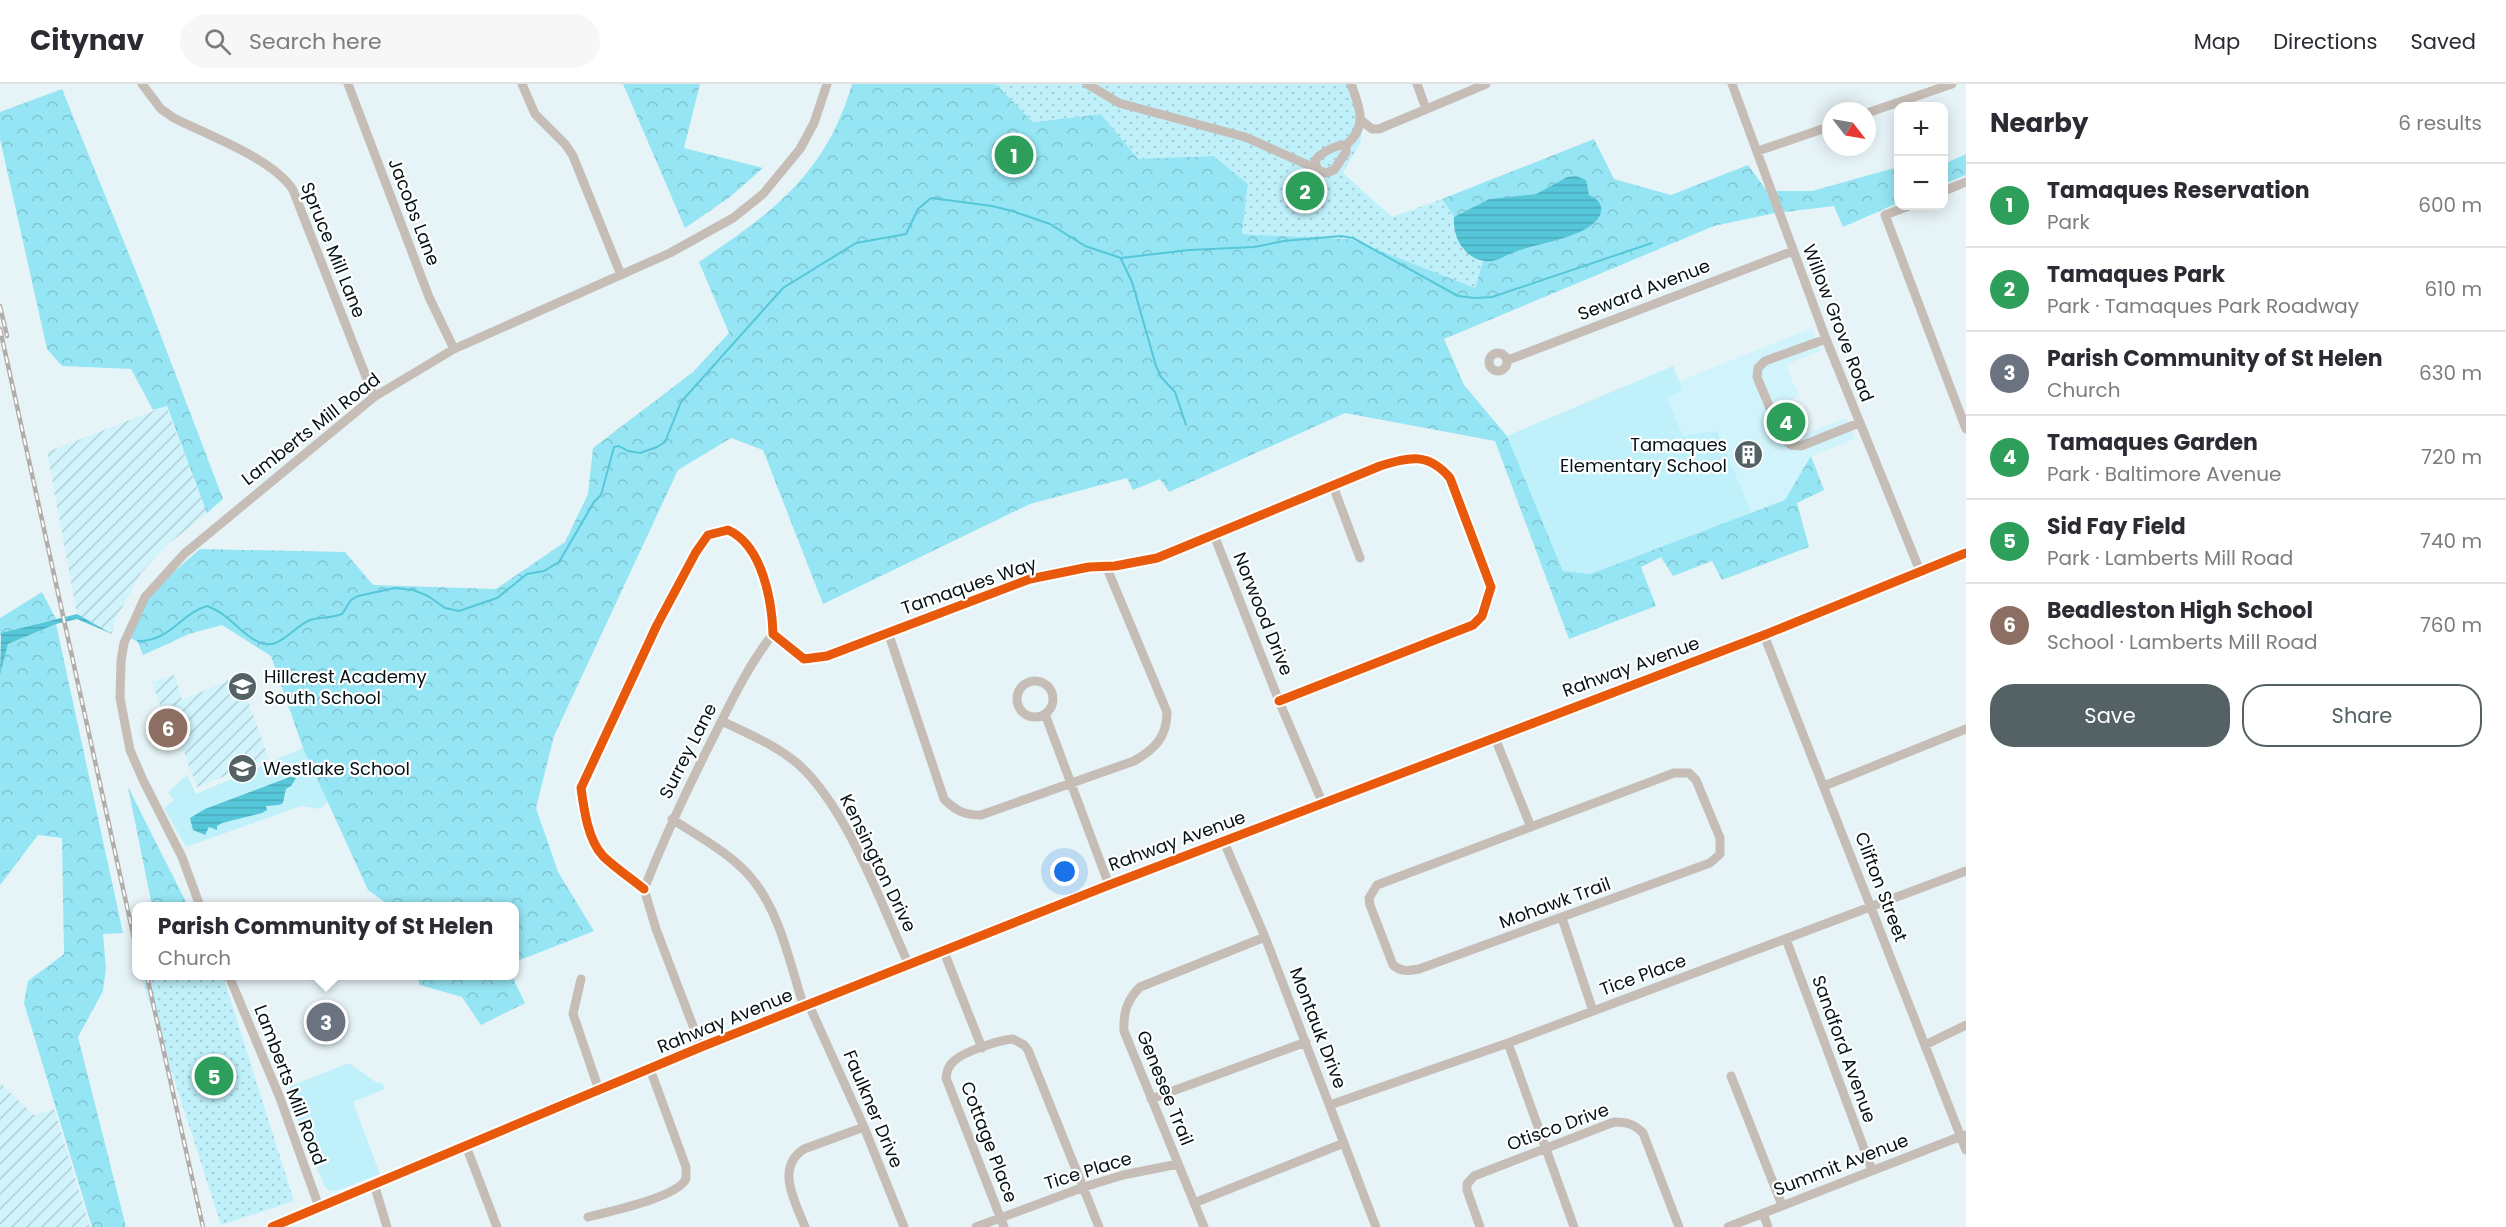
<!DOCTYPE html>
<html lang="en">
<head>
<meta charset="utf-8">
<style>
  :root { --surface:#fff; --page:#f7f7f7; --text:#2b2b33; --muted:#7c7c81; --line:#e1e1e2; --accent:#546265 }
  body { margin:0; font-family:Poppins,sans-serif; background:var(--page); color:var(--text) }
  .controls { position:absolute; right:18px; top:18px; display:grid; overflow:hidden; border-radius:12px; box-shadow:0 3px 15px #0003 }
  .controls button { width:54px; height:54px; display:grid; place-items:center; padding:0; border:0; border-bottom:2px solid var(--line); background:var(--surface); color:var(--text); font:30px sans-serif }
  .compass { position:absolute; left:1822px; top:18px; width:54px; height:54px; border-radius:50%; background:var(--surface); box-shadow:0 3px 15px #0003; rotate:121deg }
  .you { position:absolute; left:1065px; top:788px; width:21px; height:21px; margin:-15px; border:4px solid #fff; border-radius:50%; background:#1a73e8; box-shadow:0 0 0 9px #1a73e833 }
  .badge { display:grid; place-items:center; width:39px; height:39px; border-radius:50%; background:var(--accent); color:#fff; font-size:20px; font-weight:700 }
  .pin { position:absolute; translate:-50% -50%; border:3px solid #fff; box-shadow:0 2px 6px #0006 }
  .popup { position:absolute; left:132px; top:818px; width:387px; height:78px; box-sizing:border-box; display:grid; place-content:center; border-radius:12px; background:var(--surface); filter:drop-shadow(0 2px 4px #0005); font-size:20px; white-space:nowrap; color:var(--muted) }
  .popup b { font-size:22px; color:var(--text) }
  .popup::after { content:''; position:absolute; left:50%; top:100%; margin-left:-12px; border:12px solid transparent; border-top-color:var(--surface) }
  .list { margin:0; padding:0; list-style:none }
  h2 { display:flex; justify-content:space-between; align-items:center; height:78px; margin:0; padding:0 24px; font-size:26px }
  h2 small { font-size:20px; font-weight:400; color:var(--muted) }
  .list li { display:grid; grid-template-columns:39px 1fr auto; gap:18px; align-items:center; box-sizing:border-box; height:84px; padding:0 24px; border-top:2px solid var(--line) }
  .list b { display:block; font-size:22px; white-space:nowrap }
  .list p { margin:0; font-size:20px; white-space:nowrap; color:var(--muted) }
  .list em { font-size:20px; font-style:normal; color:var(--muted) }
  .actions { display:flex; gap:12px; padding:18px 24px }
  .actions a { flex:1; padding:14px 0; border:2px solid var(--accent); border-radius:24px; text-align:center; font-size:21px; color:var(--accent) }
  .actions .main { background:var(--accent); color:#fff }
  .icon { flex:none; width:33px; height:33px; fill:none; stroke:currentColor; stroke-width:2; stroke-linecap:round; stroke-linejoin:round }
  .map { position:relative; flex:none; width:1966px; height:1143px; overflow:hidden }
  header { display:flex; align-items:center; gap:36px; box-sizing:border-box; height:84px; padding:0 30px; background:var(--surface); border-bottom:2px solid var(--line) }
  header strong { font-size:28px }
  nav { display:flex; gap:33px; margin-inline-start:auto; font-size:21px }
  .search { width:420px; height:54px; background:var(--page); display:flex; align-items:center; gap:15px; box-sizing:border-box; padding:0 21px; border-radius:33px; color:var(--muted); font-size:22px }
  main { display:flex }
  aside { flex:1; background:var(--surface) }
  .map>svg:first-child { display:block }
  .built { fill:#d1f3fb }
  .industrial { fill:url(#industrial-furrows) }
  .green { fill:#c0f1fb }
  .forest { fill:url(#forest-crowns) }
  .park { fill:url(#park-dots) }
  .water { fill:url(#water-rules) }
  .lines { fill:none; stroke-linecap:round; stroke-linejoin:round }
  .stream { stroke:#56c7d9; stroke-width:2 }
  .minor { stroke:#c6bdb7; stroke-width:9 }
  .rail-casing { stroke:#b0adaa; stroke-width:4.5 }
  .rail { stroke:#fff; stroke-width:2; stroke-dasharray:7; stroke-linecap:butt }
  .cycleway-casing { stroke:#fff; stroke-width:13 }
  .cycleway { stroke:#e8590c; stroke-width:9 }
  .labels { text-anchor:middle; stroke-width:4.5; stroke-linejoin:round; paint-order:stroke }
  .street-label { font-size:18px; fill:#051316; stroke:#fff }
  .poi-label { font-size:18px; fill:#051316; stroke:#fff; text-anchor:start }
</style>
</head>
<body>
<header>
<strong>Citynav</strong>
<div class="search"><svg class="icon" aria-label="search" viewBox="0 0 24 24"><circle cx="10" cy="10" r="6"/><path d="M15 15l6 6"/></svg>Search here</div>
<nav><a>Map</a><a>Directions</a><a>Saved</a></nav>
</header>
<main>
<div class="map">
<svg width="1966" height="1143" viewBox="0 0 1966 1143">
  <defs>
    <pattern id="industrial-furrows" width="10" height="10" patternUnits="userSpaceOnUse" patternTransform="scale(1.5)"><rect width="10" height="10" fill="#d1f3fb"/><path d="M-1 1l2-2M0 10L10 0M9 11l2-2" fill="none" stroke="#b2cfd6"/></pattern>
    <pattern id="forest-crowns" width="20" height="18" patternUnits="userSpaceOnUse" patternTransform="scale(1.5)"><rect width="20" height="18" fill="#95e5f4"/><path d="M2 6a3 3 0 1 1 6 0M12 15a3 3 0 1 1 6 0" fill="none" stroke="#7fc4d0"/></pattern>
    <pattern id="park-dots" width="8" height="8" patternUnits="userSpaceOnUse" patternTransform="scale(1.5)"><rect width="8" height="8" fill="#c0f1fb"/><path d="M2 2h.1M6 6h.1" fill="none" stroke="#a4ced6" stroke-width="1.8" stroke-linecap="round"/></pattern>
    <pattern id="water-rules" width="6" height="5" patternUnits="userSpaceOnUse" patternTransform="scale(1.5)"><rect width="6" height="5" fill="#56c7d9"/><path d="M0 2.5h6" fill="none" stroke="#49aaba"/></pattern>
  </defs>
  <rect width="100%" height="100%" fill="#e7f4f7"/>
  <path class="built" d="M1812 244 1820 267 1786 281 1799 312 1785 318 1799 352 1846 334 1855 355 1811 372 1785 416 1589 490 1507 352 1673 282 1679 297Z"/>
  <path class="industrial" d="M166 322 207 429 166 462 141 489 115 536 112 550 77 530 47 368Z
    M175 591 182 616 239 592 269 675 197 703 182 663 175 664 152 598Z
    M0 999 34 1031 54 1025 90 1143H0Z"/>
  <path class="green" d="M1673 282 1683 306 1667 314 1683 352 1717 347 1752 430 1589 490 1563 487 1507 352Z
    M303 664 328 718 320 725 301 722 186 763 164 724 174 716 168 708 187 691 196 710Z
    M349 979 376 998 382 999 385 1005 353 1018 380 1090 336 1107 328 1106 324 1101 287 1010 290 1002Z"/>
  <path class="forest" d="M623 0H700L684 64 763 84 730 113 685 144Z
    M852 0H996L1033 38 1101 30 1138 74 1214 72 1248 100 1242 150 1350 155 1475 203 1483 177C1497 177 1506 170 1518 167 1538 161 1555 158 1572 149L1589 111 1586 105 1567 93 1536 110 1489 115 1454 133 1442 115 1594 55 1614 95 1671 111 1748 81 1767 107H1812L1898 83V119L1843 143 1834 122 1775 129 1714 142 1444 255 1464 301 1507 352 1563 487 1590 490 1785 416 1811 372 1824 406 1797 419 1809 463 1722 496 1712 477 1673 492 1661 473 1641 483 1656 522 1569 555 1495 357 1345 329 1169 408 1160 395 1133 406 1127 394 1030 420 823 520 763 366 731 354 678 386 554 652 536 724 558 788 594 847 515 878V822H390L368 806 303 664 271 572 222 541 189 550 143 571 138 558 127 552 145 513 200 465 345 468 373 501 496 505 565 458 588 410 593 364 693 288 729 249 699 178C773 128 826 90 852 0Z
    M62 5 143 205 223 415 207 429 167 322 153 326 131 285 62 282 47 265 0 55V28Z
    M1966 70V91L1944 100V80Z
    M42 508 56 535 2 549 0 552V534Z
    M56 540 123 849 103 850 106 884 103 907 78 953 126 1143H92L24 919 28 897 64 870 62 754 38 751 0 801V591L8 560Z
    M128 703 187 820 184 822H152Z
    M416 892H512L525 919 481 941 462 913 420 901Z"/>
  <path class="park" d="M996 0H1355L1361 36V57L1343 89 1392 133 1442 115 1454 133 1453 143 1463 167 1483 177 1475 204 1350 155 1242 150 1248 100 1214 72 1138 75 1101 30 1033 38Z
    M141 892H223L294 1117 221 1141Z"/>
  <path class="water" d="M1576 92 1586 96 1589 111C1598 115 1605 122 1599 133 1588 153 1535 160 1515 168 1505 171 1496 179 1485 177 1464 175 1452 152 1454 133L1489 115 1536 110 1567 93Z
    M77 530 112 550 77 535 56 540 8 560 0 591 1 549Z
    M290 693 296 694 291 702 286 705C281 723 288 720 266 722L267 726 262 729 222 739 217 742V746L209 743 205 751 193 746 190 734 205 725Z"/>
  <g class="lines">
    <path class="stream" d="M1121 175 1132 198 1156 282 1161 293 1175 308 1186 341
      M138 557C171 557 180 530 207 522 227 529 236 544 253 555 278 572 290 544 310 536 321 533 333 534 342 530L351 516 358 512 395 504 413 506 428 512 445 524 459 527 497 514 527 490 544 487 559 478 594 418 601 411 614 363 619 362 628 367 640 369 657 363 665 358 681 318 783 204 856 159 906 150 918 125 931 114 992 122 1012 127 1050 140 1085 162 1121 174 1189 166 1254 163 1284 157 1341 152 1353 154 1458 212 1474 214 1492 213 1652 159"/>
    <path class="minor" d="M142 0 161 25 174 34C209 52 272 74 293 106L374 313
      M348 0 429 213 454 265
      M522 0 535 30 565 60 573 72 621 191
      M1087 0 1119 19 1245 53 1326 89 1334 86 1346 68V61
      M1417 0 1426 25
      M1732 0 1826 255 1920 487
      M1867 29 1952 0
      M1361 36 1372 45H1379L1486 0
      M1758 67 1831 42
      M1317 84 1315 77C1320 69 1337 60 1346 61 1368 43 1360 24 1351 0
      M1944 107 1966 98
      M1909 122 1885 131 1966 345
      M1826 255 1765 277 1758 284 1757 293 1782 353 1791 361 1801 362 1859 339
      M1489 278a9 9 0 1 1 18 0a9 9 0 1 1-18 0Z
      M1508 276 1793 167
      M1333 402 1360 474
      M1214 451 1279 617 1323 720
      M888 548 944 715C956 727 964 731 981 731L1134 677C1155 665 1167 653 1167 628L1106 482
      M1764 551 1966 1066
      M1017 615a18 18 0 1 1 36 0a18 18 0 1 1-36 0Z
      M1045 630 1109 801
      M722 637C748 650 776 661 798 680 847 723 882 822 909 881
      M1495 654 1531 743
      M1674 689H1689L1696 696 1720 754V770L1710 779 1419 885C1408 887 1401 888 1393 881L1370 821 1369 814 1377 801Z
      M1824 702 1966 645
      M672 735C699 753 732 770 753 796 781 831 790 881 804 923
      M1224 758 1265 853 1376 1143
      M644 805C631 794 615 784 603 772 588 756 584 726 581 704L657 541 696 468 708 451 728 446C762 461 772 516 773 550L804 575 827 572 1030 495 1089 483 1115 482 1157 474 1380 382C1410 373 1428 368 1450 394L1491 503 1482 532 1473 541 1279 617
      M644 805C665 752 689 701 715 650 732 616 749 580 773 550
      M644 805 656 845 701 963
      M200 822 182 773 143 696 130 666 120 614 121 577 124 559 145 513 184 470 374 313 454 265 670 169 733 134 763 110 800 65 814 39 827 0
      M1562 834 1593 927
      M1786 855 1872 1086
      M944 868 982 964
      M229 892 280 1014 319 1123
      M581 895 573 930 599 1006
      M809 921 864 1043 904 1143
      M1508 959 1574 1143
      M1925 961 1966 941
      M1731 992 1782 1121
      M1151 1015 1306 958
      M1330 1021 1508 959 1966 787
      M466 1062 497 1143
      M374 1100 387 1143
      M1194 1119 1344 1059
      M1763 1129 1768 1143
      M588 1133C610 1127 676 1114 686 1095V1083L650 985
      M272 1143 701 963 1109 801 1764 551 1966 469
      M805 1143C795 1117 775 1084 804 1065L864 1043
      M976 1143 1084 1103 1123 1091 1178 1080
      M1004 1143 946 994C947 987 948 982 954 977 965 967 999 956 1013 955L1024 961 1028 966 1099 1143
      M1204 1143 1124 947C1123 929 1127 916 1140 903L1265 853
      M1480 1143 1467 1106V1100L1474 1092 1614 1038C1627 1038 1634 1040 1643 1049L1679 1143
      M1728 1143 1964 1051"/>
    <defs>
      <path id="rail" d="M0 222 7 252
        M0 245 137 868
        M147 892 203 1143"/>
    </defs>
    <use href="#rail" class="rail-casing"/>
    <use href="#rail" class="rail"/>
    <defs>
      <path id="cycleway" d="M644 805C631 794 615 784 603 772 588 756 584 726 581 704L657 541 696 468 708 451 728 446C762 461 772 516 773 550L804 575 827 572 1030 495 1089 483 1115 482 1157 474 1380 382C1410 373 1428 368 1450 394L1491 503 1482 532 1473 541 1279 617
        M272 1143 701 963 1109 801 1764 551 1966 469"/>
    </defs>
    <use href="#cycleway" class="cycleway-casing"/>
    <use href="#cycleway" class="cycleway"/>
  </g>
  <defs>
    <symbol id="building-disc" viewBox="-11 -11 22 22"><circle r="9.5" fill="#546265" stroke="#fff"/><path d="M-4-6H4V6H1V3H-1V6H-4ZM-2.5-4.3h1.7v1.8h-1.7ZM.8-4.3h1.7v1.8H.8ZM-2.5-1h1.7V.8h-1.7ZM.8-1h1.7V.8H.8Z" fill="#fff"/></symbol>
    <symbol id="school-disc" viewBox="-11 -11 22 22"><circle r="9.5" fill="#546265" stroke="#fff"/><path d="M0-5L7-2L0 1L-7-2ZM-4 1L0 2.5L4 1V4Q0 6-4 4Z" fill="#fff"/></symbol>
  </defs>
  <g fill-rule="evenodd">
    <use href="#building-disc" x="1732" y="354" width="33" height="33"/>
    <use href="#school-disc" x="226" y="586" width="33" height="33"/>
    <use href="#school-disc" x="226" y="668" width="33" height="33"/>
  </g>
  <g class="labels">
    <g class="street-label">
      <text transform="translate(414 128) rotate(69)" y="6">Jacobs Lane</text>
      <text transform="translate(333 166) rotate(68)" y="6">Spruce Mill Lane</text>
      <text transform="translate(1644 206) rotate(-21)" y="6">Seward Avenue</text>
      <text transform="translate(1838 239) rotate(69)" y="6">Willow Grove Road</text>
      <text transform="translate(311 345) rotate(-38)" y="6">Lamberts Mill Road</text>
      <text transform="translate(969 502) rotate(-19)" y="6">Tamaques Way</text>
      <text transform="translate(1263 530) rotate(68)" y="6">Norwood Drive</text>
      <text transform="translate(1631 583) rotate(-20)" y="6">Rahway Avenue</text>
      <text transform="translate(688 667) rotate(-63)" y="6">Surrey Lane</text>
      <text transform="translate(1177 757) rotate(-20)" y="6">Rahway Avenue</text>
      <text transform="translate(878 779) rotate(64)" y="6">Kensington Drive</text>
      <text transform="translate(1881 803) rotate(69)" y="6">Clifton Street</text>
      <text transform="translate(1555 819) rotate(-20)" y="6">Mohawk Trail</text>
      <text transform="translate(1643 891) rotate(-20)" y="6">Tice Place</text>
      <text transform="translate(725 937) rotate(-22)" y="6">Rahway Avenue</text>
      <text transform="translate(1318 944) rotate(69)" y="6">Montauk Drive</text>
      <text transform="translate(1844 965) rotate(70)" y="6">Sandford Avenue</text>
      <text transform="translate(290 1001) rotate(69)" y="6">Lamberts Mill Road</text>
      <text transform="translate(1165 1004) rotate(68)" y="6">Genesee Trail</text>
      <text transform="translate(873 1025) rotate(67)" y="6">Faulkner Drive</text>
      <text transform="translate(1558 1043) rotate(-20)" y="6">Otisco Drive</text>
      <text transform="translate(989 1058) rotate(69)" y="6">Cottage Place</text>
      <text transform="translate(1841 1081) rotate(-21)" y="6">Summit Avenue</text>
      <text transform="translate(1088 1087) rotate(-17)" y="6">Tice Place</text>
    </g>
    <g class="poi-label">
      <text x="1727" y="367" text-anchor="end">Tamaques<tspan x="1727" dy="21">Elementary School</tspan></text>
      <text x="264" y="599">Hillcrest Academy<tspan x="264" dy="21">South School</tspan></text>
      <text x="263" y="691">Westlake School</text>
    </g>
  </g>
</svg>
<div class="controls">
<button>+</button>
<button>−</button>
</div>
<svg class="compass" viewBox="-18 -18 36 36"><path d="M0-13l5 13h-10z" fill="#e53935"/><path d="M0 13l5-13h-10z" fill="#7c7c81"/></svg>
<div class="you"></div>
<div class="pin badge" style="left:1014px;top:71px;background:#2e9e5b">1</div>
<div class="pin badge" style="left:1305px;top:107px;background:#2e9e5b">2</div>
<div class="pin badge" style="left:326px;top:938px;background:#6b7280">3</div>
<div class="popup"><b>Parish Community of St Helen</b>Church</div>
<div class="pin badge" style="left:1786px;top:338px;background:#2e9e5b">4</div>
<div class="pin badge" style="left:214px;top:992px;background:#2e9e5b">5</div>
<div class="pin badge" style="left:168px;top:644px;background:#8d6e63">6</div>
</div>
<aside>
<h2>Nearby<small>6 results</small></h2>
<ul class="list">
<li><span class="badge" style="background:#2e9e5b">1</span><div><b>Tamaques Reservation</b><p>Park</p></div><em>600 m</em></li>
<li><span class="badge" style="background:#2e9e5b">2</span><div><b>Tamaques Park</b><p>Park · Tamaques Park Roadway</p></div><em>610 m</em></li>
<li><span class="badge" style="background:#6b7280">3</span><div><b>Parish Community of St Helen</b><p>Church</p></div><em>630 m</em></li>
<li><span class="badge" style="background:#2e9e5b">4</span><div><b>Tamaques Garden</b><p>Park · Baltimore Avenue</p></div><em>720 m</em></li>
<li><span class="badge" style="background:#2e9e5b">5</span><div><b>Sid Fay Field</b><p>Park · Lamberts Mill Road</p></div><em>740 m</em></li>
<li><span class="badge" style="background:#8d6e63">6</span><div><b>Beadleston High School</b><p>School · Lamberts Mill Road</p></div><em>760 m</em></li>
</ul>
<div class="actions"><a class="main">Save</a><a>Share</a></div>
</aside>
</main>
</body>
</html>
